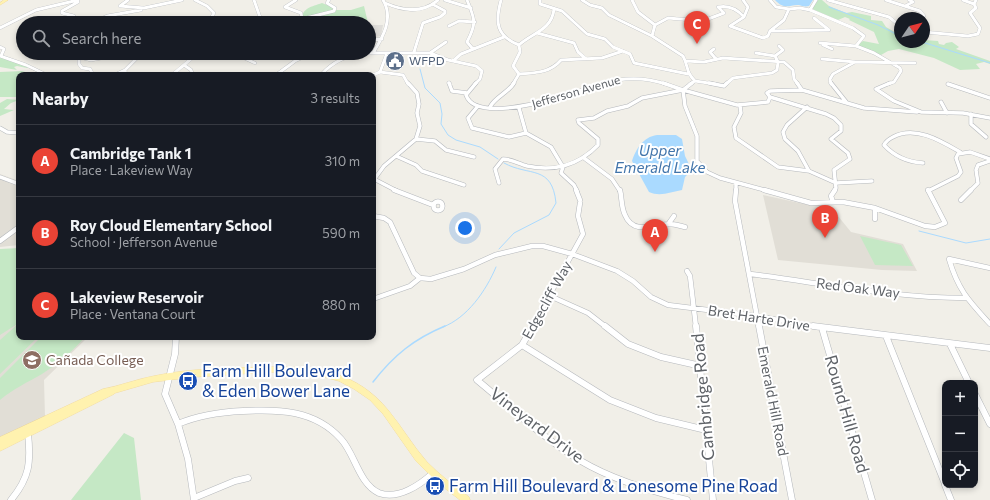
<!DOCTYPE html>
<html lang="en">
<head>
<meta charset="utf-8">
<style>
  :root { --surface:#171b24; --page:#242831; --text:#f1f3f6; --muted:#9ea1a6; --line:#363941; --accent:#ea4335 }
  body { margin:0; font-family:Commissioner,sans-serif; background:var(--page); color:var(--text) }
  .controls { position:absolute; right:12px; bottom:12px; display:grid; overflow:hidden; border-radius:8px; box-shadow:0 2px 6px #0003 }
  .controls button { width:36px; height:36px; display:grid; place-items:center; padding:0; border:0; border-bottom:1px solid var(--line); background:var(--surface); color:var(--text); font:20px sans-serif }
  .compass { position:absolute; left:894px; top:12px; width:36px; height:36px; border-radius:50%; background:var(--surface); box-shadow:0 2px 6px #0003; rotate:55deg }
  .you { position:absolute; left:465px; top:228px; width:14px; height:14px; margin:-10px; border:3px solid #fff; border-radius:50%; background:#1a73e8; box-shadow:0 0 0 6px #1a73e833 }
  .badge { display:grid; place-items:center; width:26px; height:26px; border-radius:50%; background:var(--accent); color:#fff; font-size:13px; font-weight:700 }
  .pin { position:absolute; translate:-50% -33px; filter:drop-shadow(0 1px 2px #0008) }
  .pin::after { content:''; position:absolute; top:21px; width:14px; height:12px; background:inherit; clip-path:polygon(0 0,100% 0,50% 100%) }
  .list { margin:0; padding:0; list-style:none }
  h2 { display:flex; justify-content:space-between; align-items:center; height:52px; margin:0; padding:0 16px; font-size:17px }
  h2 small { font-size:13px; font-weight:400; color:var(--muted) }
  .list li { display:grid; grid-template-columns:26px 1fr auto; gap:12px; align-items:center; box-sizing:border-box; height:72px; padding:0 16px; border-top:1px solid var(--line) }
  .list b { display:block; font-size:15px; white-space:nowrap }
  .list p { margin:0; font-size:13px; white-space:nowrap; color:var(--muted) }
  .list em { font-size:13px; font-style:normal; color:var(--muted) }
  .icon { flex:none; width:22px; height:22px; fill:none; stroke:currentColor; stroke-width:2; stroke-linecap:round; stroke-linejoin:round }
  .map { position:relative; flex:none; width:990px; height:500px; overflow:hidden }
  .search { position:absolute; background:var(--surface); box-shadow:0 2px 6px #0003; left:16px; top:16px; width:360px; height:44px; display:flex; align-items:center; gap:10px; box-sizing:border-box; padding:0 14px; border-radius:22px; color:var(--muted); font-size:15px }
  .panel { position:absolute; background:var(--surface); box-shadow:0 2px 6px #0003; left:16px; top:72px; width:360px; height:268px; border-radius:8px }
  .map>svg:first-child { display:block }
  .industrial { fill:#e0deda }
  .education { fill:#e1ded6 }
  .green { fill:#c5e8c5 }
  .water { fill:#aadaff }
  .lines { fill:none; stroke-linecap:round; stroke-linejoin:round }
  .stream-far1 { stroke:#aadaff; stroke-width:1 }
  .stream { stroke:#aadaff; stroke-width:1.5 }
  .minor-far3-casing { stroke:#b5b8bc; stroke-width:3.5 }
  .minor-far2-casing { stroke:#b5b8bc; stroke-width:4.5 }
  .minor-far1-casing { stroke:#b5b8bc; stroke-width:5.5 }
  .minor-casing { stroke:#b5b8bc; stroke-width:7 }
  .major-casing { stroke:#f2c960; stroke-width:0.5 }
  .minor-far3 { stroke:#fff; stroke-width:3 }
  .minor-far2 { stroke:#fff; stroke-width:3.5 }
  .minor-far1 { stroke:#fff; stroke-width:4.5 }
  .minor { stroke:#fff; stroke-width:6 }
  .major { fill:#fff2af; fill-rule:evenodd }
  .labels { text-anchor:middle; stroke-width:4; stroke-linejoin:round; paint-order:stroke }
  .far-service-label { font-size:12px; fill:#4e5e75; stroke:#fff; text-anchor:start }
  .far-street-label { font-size:12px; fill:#5f6368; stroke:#fff }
  .street-label { font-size:14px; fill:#5f6368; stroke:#fff }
  .education-label { font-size:14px; fill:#785e54; stroke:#fff; text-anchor:start }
  .water-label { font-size:15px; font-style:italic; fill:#4174aa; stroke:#fff }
  .near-transit-label { font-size:17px; fill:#164399; stroke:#fff; text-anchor:start }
  .near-street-label { font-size:17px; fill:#5f6368; stroke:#fff }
</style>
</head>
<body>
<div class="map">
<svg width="990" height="500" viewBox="0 0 990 500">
  <rect width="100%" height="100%" fill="#f1efe8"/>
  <path class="industrial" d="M370 25H383L381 36 369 38Z"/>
  <path class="education" d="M0 174 19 181V245L0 247Z
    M763 195 809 205H829L851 232 903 244 917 271 882 270 778 260Z
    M0 293 19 296V337H88L44 380 45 417 0 437Z"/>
  <path class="green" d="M818 0H822L829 6 846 13 852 12 871 16V20L882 21 886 27 900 35V42H924V40L938 41 939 44 944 45 946 43 952 42 959 47 956 49 990 61V64L984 62 976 64 980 69 960 70 934 58 899 49 888 51 881 55 857 45 863 41 879 44 874 32 849 20 850 19 845 17 838 20 812 9Z
    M322 3 332 7 334 10H351L364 6 368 23H298L302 21C301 8 311 7 322 3Z
    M0 57 30 65 27 68 17 66 14 67 17 70 0 67Z
    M22 71 34 75H19V97H0V72Z
    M7 99 19 100 11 103 4 109 14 110 0 116V103Z
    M860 236 901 245 913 266 875 265Z
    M19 248V323L0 335V249Z
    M18 324H19V337H38L0 374V340Z
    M41 337H85C73 351 58 364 42 374 28 382 13 389 0 400V378Z
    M124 433 134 438 141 500H71Z"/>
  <path class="water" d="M775 0H813L809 6C805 7 802 6 799 5 790 4 785 11 775 0Z
    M657 135H676L682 139 685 156 692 170 685 177 682 190C671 192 660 197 649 192L632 161C636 149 643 137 657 135Z"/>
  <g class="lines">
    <path class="stream-far1" d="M829 7 878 25 900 36
      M922 42 990 63
      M420 69 425 88 440 103 442 114 441 124 448 135 456 140 480 147 498 159
      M919 231 966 243 990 239
      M499 249 514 233 549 215 556 203C552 164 529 177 504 163
      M443 327C467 318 486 291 496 267"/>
    <path class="stream" d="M373 382C394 355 414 339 445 326"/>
    <defs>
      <path id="minor-far3" d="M128 0 120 6 144 8 182 0
        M195 0 207 6 214 13 210 20 200 23
        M254 0 261 20 256 23
        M296 0 285 7 301 13 302 19 334 11 335 8 327 3 329 0
        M445 0 471 8
        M467 0C475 19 477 23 467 42L473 49
        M501 0C495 22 496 36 519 45
        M540 0V4L562 11 587 34 605 39 613 47 630 54 634 63 688 74
        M582 0 590 5 602 8 609 15 652 36
        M632 0 638 12 655 25 652 36 683 56C689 67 685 71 695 81L690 84
        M743 0 748 7 744 17
        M770 0 776 7 789 9
        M828 0 889 17 900 26
        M886 0 920 11 924 16 921 18
        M963 0 974 4
        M385 3C403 11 422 14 438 0
        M905 6 913 2 909 0
        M810 10 853 28 864 36 856 46 874 53 900 68 901 71 894 82 888 84
        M56 23 73 18 74 16 62 13V11L78 2
        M92 23 107 16 141 10
        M655 25 668 18 703 21 724 13 718 7C728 5 737 9 744 17L730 26 763 38 768 36 770 31 784 20 789 9 800 8 810 10 816 0
        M449 26 459 21 475 22
        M0 28 36 10 78 0
        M692 28 697 25V21
        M770 31 829 30 814 18
        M924 32 968 36 978 34 980 28 970 13 976 8 974 4 976 0
        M537 33 574 43 578 52 585 58
        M369 40 382 39
        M820 43 856 46
        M823 45 832 49
        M0 47 4 49 1 56
        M714 49 710 52 716 59
        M414 52 423 23 440 17 445 13V11L434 5
        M67 53 65 57 79 56
        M79 53V64L82 68 90 69 93 75
        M240 53 244 58 255 63
        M369 53H430L448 60 476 66 482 71 480 79 475 84
        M373 53C383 37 394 18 383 0
        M430 53 446 42
        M756 53 775 56
        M0 56 26 65 47 75
        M79 57 91 60 102 58
        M822 59 855 62
        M453 61 461 54 504 37
        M686 61 704 62 723 58 784 62 793 70 794 79 798 84
        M184 65 191 70 193 75
        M380 72 387 53
        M519 74C535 73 550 73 561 60L602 58 623 51
        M519 74 513 66 520 52 519 45C532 33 552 30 554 9
        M114 75 125 70
        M126 75 125 70 137 58 130 53
        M172 75 198 53
        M276 75 295 61 312 53
        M321 75C333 61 347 55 365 53
        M373 75 380 72 403 75 408 84
        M695 81 715 84
        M449 83 450 84
        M513 84 519 74
        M601 84C624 77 643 77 666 84
        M726 84 733 78 772 73 777 70 778 62 775 56 783 50 779 46
        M831 84 830 79 833 74 855 62 915 63"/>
      <path id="minor-far2" d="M449 83 452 91 467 93
        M476 83 466 95C477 128 581 91 604 83
        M663 83 683 90 685 106 697 136V161L707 172 720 178 768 191
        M709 83 724 86 727 83
        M797 83 802 90 864 108 917 112
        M831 83 847 103
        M890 83 876 89 894 101 921 112 963 113 990 118
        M948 84 990 98
        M683 90 737 105 768 102 770 97 767 93 770 91 802 90
        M770 97 826 114 834 118 841 125V131L831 139 848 153 850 159 834 170 836 188 834 191
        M941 102 947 113
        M478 106 468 118 472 128 509 137 526 133
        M740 106 741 113 734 127 736 138 778 167 809 171 836 183 872 181
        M490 107C495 97 508 93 514 83
        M807 107 787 125 783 132 785 139 798 151 809 171
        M519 108 526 133 551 147 563 167 561 173 574 185 577 191
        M971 114V124L986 137
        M0 128 7 132 19 133
        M416 139 435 141 446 150 474 157
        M396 156 416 165 422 171 464 185
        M584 158 612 179 620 191
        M923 163C907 162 895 157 884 145 886 141 889 139 893 137 915 125 941 141 960 152
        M0 177 19 184
        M374 179 397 191
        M373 181 384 166 416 139 420 126 417 113 419 104 417 93 408 83
        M499 183 495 169 503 159C511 159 519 164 527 166 554 172 579 165 598 145V139L579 123 578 120 594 118 607 111 628 106 642 98 683 90 692 83
        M736 191V183
        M928 191 958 176 961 172 956 158 958 154 970 152 990 159
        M970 191 978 183 976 170 978 165 990 161"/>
      <path id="minor-far1" d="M394 190 433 205
        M576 190 580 200
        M620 190C622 198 621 207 625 215 633 235 654 225 670 224 675 224 680 226 685 227
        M736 190 735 201 759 327
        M764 190 811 203 843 202 875 208 925 226 935 227 945 223 928 190
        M961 200 971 190
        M433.5 206a4.5 4.5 0 1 1 9 0a4.5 4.5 0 1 1-9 0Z
        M833 202 831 196 835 190
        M875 208V219
        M373 216 384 218 390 222 414 273 420 278 431 279 464 269 495 255 532 246H543L572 254 617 271 633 281 651 297 668 305 756 316 818 327
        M669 223 674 216
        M0 241 19 227
        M990 268 949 259C958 290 969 301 990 324
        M687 271 690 276 696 327
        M750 274C821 283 894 298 966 298
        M550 296 588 313 606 327
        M373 299 410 286 420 278
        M532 327 583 234 578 216 580 203"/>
      <path id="minor" d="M533 326 522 345 477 380C511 408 543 438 581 461 613 480 650 491 687 500
        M605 326 628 344 661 357 701 366
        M696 326 713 500
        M759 326 792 500
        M813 326 990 348
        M822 328 872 500
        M886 336 945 484
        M176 337 175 354 165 394 178 424 188 459 194 500
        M950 344 969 383
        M522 345 610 400 656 418 706 430
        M975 394 990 424
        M178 424C199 415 220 412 243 411 279 409 315 410 341 439 355 454 359 484 379 493 398 500 420 485 433 473
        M945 485 951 500
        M194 498 235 481 248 478
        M11 500C30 477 31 462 28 433"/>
      <path id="major" d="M4 0H8L0 5V3Z
        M270 367C317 366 357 372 388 410 402 427 413 446 427 462 440 475 454 486 469 497L470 500H460L438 483 416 461 383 414 370 400 354 389 339 381 324 377 306 374 270 372 194 377 153 382 115 393 114 394 0 451V437L103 389C120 386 137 379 154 376 191 368 232 368 270 367Z"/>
    </defs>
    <use href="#minor-far3" class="minor-far3-casing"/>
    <use href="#minor-far2" class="minor-far2-casing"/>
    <use href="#minor-far1" class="minor-far1-casing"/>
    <use href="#minor" class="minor-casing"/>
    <use href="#major" class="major-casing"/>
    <use href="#minor-far3" class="minor-far3"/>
    <use href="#minor-far2" class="minor-far2"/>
    <use href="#minor-far1" class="minor-far1"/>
    <use href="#minor" class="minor"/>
    <use href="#major" class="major"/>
  </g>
  <defs>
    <symbol id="civic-disc" viewBox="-11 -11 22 22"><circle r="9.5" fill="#5c6f8a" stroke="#fff"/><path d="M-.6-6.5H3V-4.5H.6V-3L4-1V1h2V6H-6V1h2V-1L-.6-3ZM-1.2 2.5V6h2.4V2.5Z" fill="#fff"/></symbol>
    <symbol id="university-disc" viewBox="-11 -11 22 22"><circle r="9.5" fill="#8d6e63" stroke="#fff"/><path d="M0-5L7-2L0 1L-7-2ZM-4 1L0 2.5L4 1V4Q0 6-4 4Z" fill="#fff"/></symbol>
    <symbol id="bus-disc" viewBox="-11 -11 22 22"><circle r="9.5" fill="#1a4fb4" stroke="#fff"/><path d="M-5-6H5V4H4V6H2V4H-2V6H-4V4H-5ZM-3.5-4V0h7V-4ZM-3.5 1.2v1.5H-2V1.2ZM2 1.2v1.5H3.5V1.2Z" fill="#fff"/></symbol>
  </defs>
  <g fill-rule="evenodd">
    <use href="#civic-disc" x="384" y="50" width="22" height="22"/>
    <use href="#university-disc" x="21" y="349" width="22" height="22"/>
    <use href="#bus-disc" x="177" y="370" width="22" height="22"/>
    <use href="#bus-disc" x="424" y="475" width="22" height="22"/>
  </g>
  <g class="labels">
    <g class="far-service-label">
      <text x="409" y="65">WFPD</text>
    </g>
    <g class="far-street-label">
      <text transform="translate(576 92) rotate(-16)" y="4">Jefferson Avenue</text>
    </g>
    <g class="street-label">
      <text transform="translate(858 288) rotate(7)" y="5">Red Oak Way</text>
      <text transform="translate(547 300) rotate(-61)" y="5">Edgecliff Way</text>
      <text transform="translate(759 318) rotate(9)" y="5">Bret Harte Drive</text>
      <text transform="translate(773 401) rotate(79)" y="5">Emerald Hill Road</text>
    </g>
    <g class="education-label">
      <text x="46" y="365">Cañada College</text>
    </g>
    <g class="water-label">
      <text x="660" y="156">Upper<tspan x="660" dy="17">Emerald Lake</tspan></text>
    </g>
    <g class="near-transit-label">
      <text x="202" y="377">Farm Hill Boulevard<tspan x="202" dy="20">&amp; Eden Bower Lane</tspan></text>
      <text x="449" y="492">Farm Hill Boulevard &amp; Lonesome Pine Road</text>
    </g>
    <g class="near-street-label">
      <text transform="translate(703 397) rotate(-95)" y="6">Cambridge Road</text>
      <text transform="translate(847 414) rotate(74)" y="6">Round Hill Road</text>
      <text transform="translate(537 425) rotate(37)" y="6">Vineyard Drive</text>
    </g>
  </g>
</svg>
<div class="controls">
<button>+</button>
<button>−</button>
<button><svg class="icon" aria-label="locate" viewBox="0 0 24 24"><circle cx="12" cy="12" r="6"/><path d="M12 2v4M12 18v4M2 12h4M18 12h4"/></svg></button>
</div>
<svg class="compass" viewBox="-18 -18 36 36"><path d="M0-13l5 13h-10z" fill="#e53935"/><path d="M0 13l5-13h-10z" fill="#9ea1a6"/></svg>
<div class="you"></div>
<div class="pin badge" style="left:655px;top:252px">A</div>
<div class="pin badge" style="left:825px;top:238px">B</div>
<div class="pin badge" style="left:697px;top:44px">C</div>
<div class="search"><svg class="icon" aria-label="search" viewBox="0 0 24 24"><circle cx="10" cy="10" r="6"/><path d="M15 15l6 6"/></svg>Search here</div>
<section class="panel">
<h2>Nearby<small>3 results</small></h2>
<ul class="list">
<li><span class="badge">A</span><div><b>Cambridge Tank 1</b><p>Place · Lakeview Way</p></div><em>310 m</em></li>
<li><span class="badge">B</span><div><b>Roy Cloud Elementary School</b><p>School · Jefferson Avenue</p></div><em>590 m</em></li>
<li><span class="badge">C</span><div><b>Lakeview Reservoir</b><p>Place · Ventana Court</p></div><em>880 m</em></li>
</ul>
</section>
</div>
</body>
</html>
